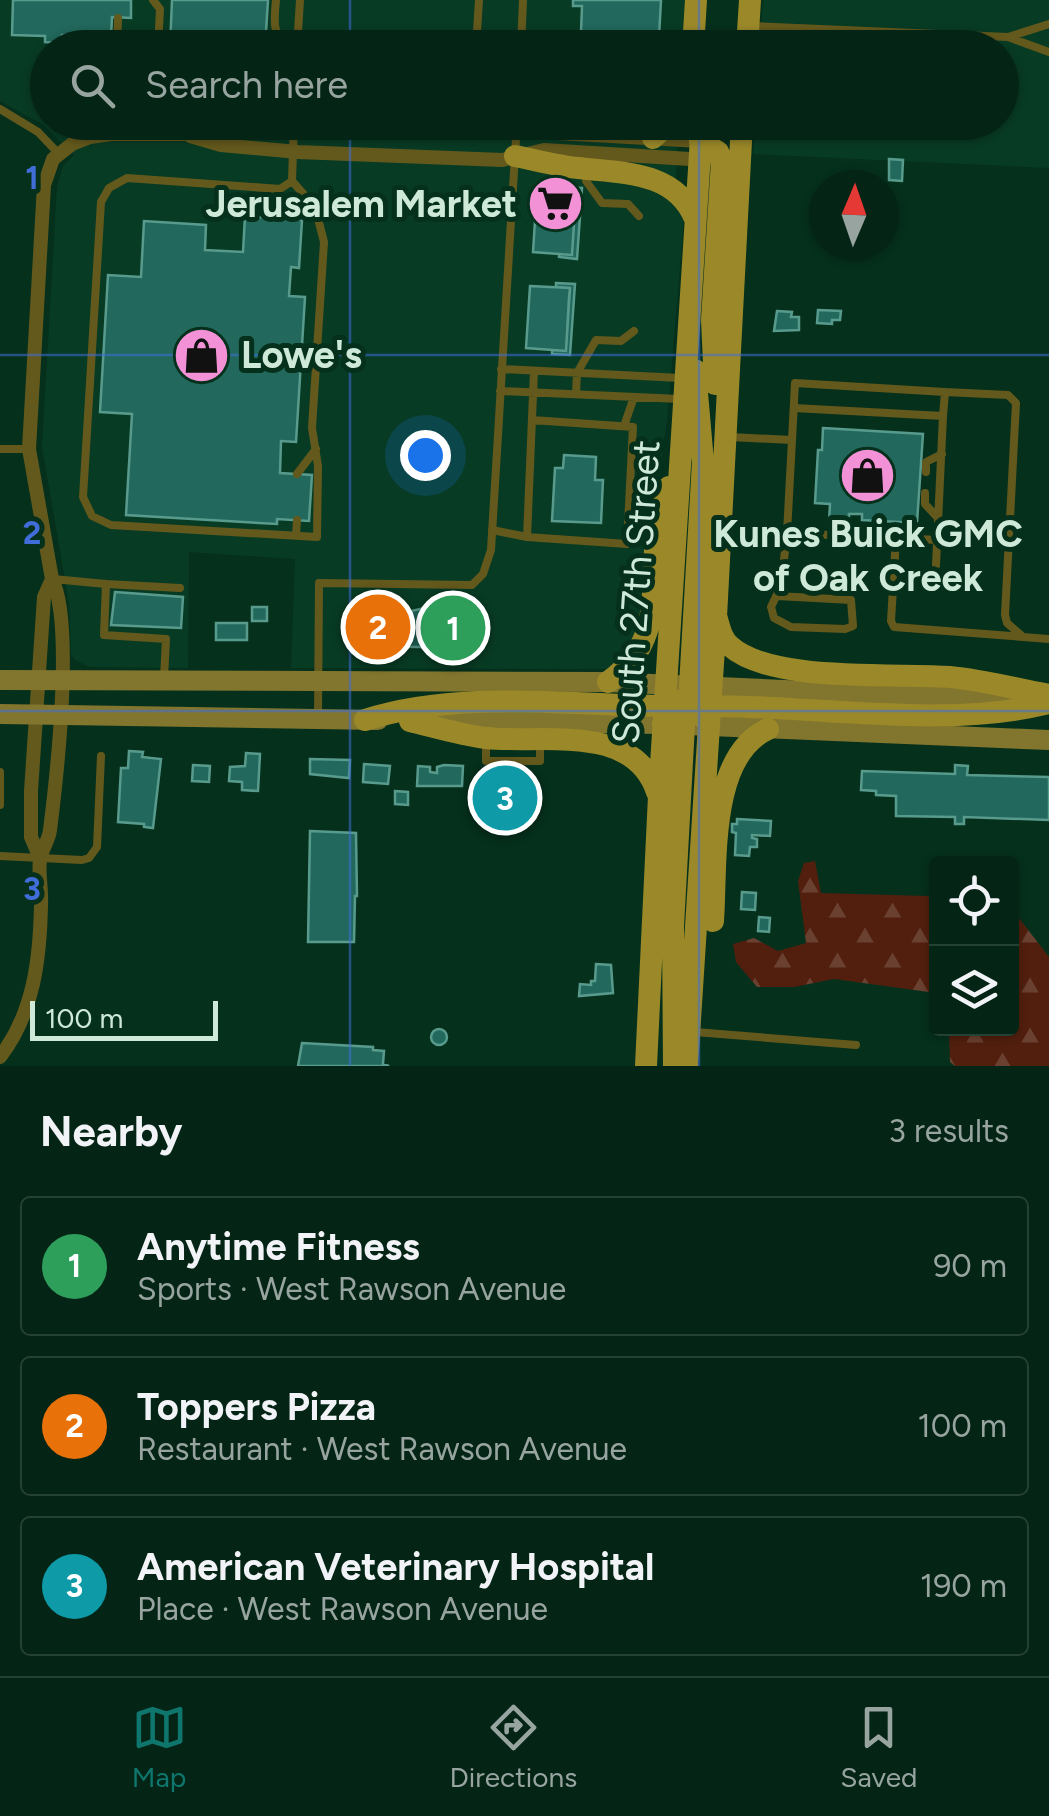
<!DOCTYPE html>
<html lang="en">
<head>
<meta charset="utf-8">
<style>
  :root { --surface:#042415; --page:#123022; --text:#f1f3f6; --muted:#97a4a0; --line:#254134; --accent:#0f766e }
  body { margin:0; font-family:Figtree,sans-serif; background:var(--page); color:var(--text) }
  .controls { position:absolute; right:30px; bottom:30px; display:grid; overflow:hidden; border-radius:10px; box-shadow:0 2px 8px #0004 }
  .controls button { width:90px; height:90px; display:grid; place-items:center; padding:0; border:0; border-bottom:2px solid var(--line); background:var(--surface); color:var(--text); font:50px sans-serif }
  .compass { position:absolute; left:809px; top:170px; width:90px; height:90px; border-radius:50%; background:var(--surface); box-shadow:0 2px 8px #0004; rotate:2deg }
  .scale { position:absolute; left:30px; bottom:25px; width:188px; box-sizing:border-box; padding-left:10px; border:5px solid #cee9d8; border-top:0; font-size:28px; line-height:35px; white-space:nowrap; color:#cee9d8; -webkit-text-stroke:8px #05301c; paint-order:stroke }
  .you { position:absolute; left:425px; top:455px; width:35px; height:35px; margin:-25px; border:8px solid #fff; border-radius:50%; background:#1a73e8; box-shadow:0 0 0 15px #1a73e833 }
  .badge { display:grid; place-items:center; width:65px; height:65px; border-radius:50%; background:var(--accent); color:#fff; font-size:32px; font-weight:700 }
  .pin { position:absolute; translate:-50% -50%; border:5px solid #fff; box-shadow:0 2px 10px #0006 }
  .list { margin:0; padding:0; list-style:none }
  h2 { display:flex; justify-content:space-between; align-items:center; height:130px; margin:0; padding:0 40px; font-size:42px }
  h2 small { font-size:32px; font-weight:400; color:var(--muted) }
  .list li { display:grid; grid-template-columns:65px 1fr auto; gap:30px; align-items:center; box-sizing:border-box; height:140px; margin:0 20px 20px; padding:0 20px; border:2px solid var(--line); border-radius:10px }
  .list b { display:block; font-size:38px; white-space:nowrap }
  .list p { margin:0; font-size:32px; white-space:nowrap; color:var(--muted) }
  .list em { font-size:32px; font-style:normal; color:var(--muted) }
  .icon { flex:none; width:55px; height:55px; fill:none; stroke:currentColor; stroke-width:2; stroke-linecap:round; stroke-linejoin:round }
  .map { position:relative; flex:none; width:1049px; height:1066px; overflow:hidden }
  .search { position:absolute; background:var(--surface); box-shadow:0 2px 8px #0004; left:30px; right:30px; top:30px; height:110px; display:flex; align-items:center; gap:25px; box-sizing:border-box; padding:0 35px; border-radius:55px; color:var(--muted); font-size:38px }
  .sheet { height:610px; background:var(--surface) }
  nav { display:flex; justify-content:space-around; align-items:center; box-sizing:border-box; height:140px; border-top:2px solid var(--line); background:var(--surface); font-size:28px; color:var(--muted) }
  nav a { display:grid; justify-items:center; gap:5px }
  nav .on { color:var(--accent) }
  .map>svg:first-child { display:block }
  .built { fill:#083b24 }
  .forest { fill:url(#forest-firs) }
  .building { fill:#22685c; stroke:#589b8d; stroke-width:2.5 }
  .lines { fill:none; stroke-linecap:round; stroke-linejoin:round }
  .service { stroke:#64591c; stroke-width:8 }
  .minor { stroke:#64591c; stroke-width:14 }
  .secondary { stroke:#82752e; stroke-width:20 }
  .primary { stroke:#9b8929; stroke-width:22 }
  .grid { fill:none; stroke:#406dd8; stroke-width:2.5; stroke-opacity:0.55 }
  .labels { text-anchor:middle; stroke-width:10; stroke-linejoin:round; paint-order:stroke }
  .poi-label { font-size:38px; font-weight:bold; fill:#cee9d8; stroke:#05301c; text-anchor:end }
  .street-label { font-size:38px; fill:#cee9d8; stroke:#05301c }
  .grid-label { font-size:32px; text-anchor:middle; font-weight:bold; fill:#406dd8; stroke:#05301c; stroke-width:10; stroke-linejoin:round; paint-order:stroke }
</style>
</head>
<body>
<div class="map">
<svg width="1049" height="1066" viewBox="0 0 1049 1066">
  <defs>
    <pattern id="forest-firs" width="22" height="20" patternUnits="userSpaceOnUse" patternTransform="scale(2.5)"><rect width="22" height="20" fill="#521f0e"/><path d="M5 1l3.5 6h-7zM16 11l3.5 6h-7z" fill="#6a4030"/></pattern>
  </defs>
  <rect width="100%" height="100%" fill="#05301c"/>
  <path class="built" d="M0 0H691L688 47 48 48V122L679 123 675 196 683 212V231L667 421 655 507 646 617 614 669 291 668 295 559 189 552 188 668 90 667 75 660 71 654 69 603 42 447 57 187 63 166 74 155 42 124 0 101Z
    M763 0H1049V168L753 154 755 123 1002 122V48L760 47Z"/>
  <path class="forest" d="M815 861 821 893 928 896 936 908V993L834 979 794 987H757L736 962 733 944 754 938 778 951 806 943 798 881 804 863Z
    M1012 909 1049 957V1066H955L950 1062 949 1029 1012 1028Z"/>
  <path class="building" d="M13 0H131V18L112 17 111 37 62 35 61 43 45 42V36L12 35Z
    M172 0H268L265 48H170Z
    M573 0H661L659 37 653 43 638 42V35L581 32 582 6H573Z
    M889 159 903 160 902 181 889 180Z
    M562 187 582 188 577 259 559 257V254L572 255 576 191 562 190Z
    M537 189 576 191 572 255 533 252Z
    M245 216 302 220 299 268 291 267 289 296 305 297 296 442 281 441 280 473 312 475 309 521 277 519V524L126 515 132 414 100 412 108 275 141 277 144 221 206 225 205 250 243 252Z
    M556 283 575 284 570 355 552 354V350L566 351 569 298 570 288 556 287Z
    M530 286 570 288 566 351 526 348Z
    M818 310 841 311 840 320H832V324L817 323Z
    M777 311 792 312 791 317H799V330L774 331Z
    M823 428 923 434 917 523 862 520V514H849V523L829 522 830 504 815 503 818 450H822Z
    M564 455 596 457 595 480H603L601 523 552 521 555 468H563Z
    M115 592 183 597 181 628 111 625Z
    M467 606 480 607 476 636H479V648L354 646 346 640 347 612 353 607 407 612 429 607 466 609Z
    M252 607H267V621H252Z
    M216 623H247V640H216Z
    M129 751 143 752 142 757 161 759 153 828 144 827V824L118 822 121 768H128Z
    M246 753 260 754 258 791 242 790V782L229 781 230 767 245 766Z
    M310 759 350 760 349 778 310 774Z
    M364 764 390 766 388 784 363 782Z
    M193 765 210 766 209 782 192 781Z
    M444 765 463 766 462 786H417L418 766 430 767V772L437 773V767Z
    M955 765 968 766 967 775 1049 777V820L964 817V824H955V817L896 816V796L876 795V791L861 790 862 771 955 774Z
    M498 780 533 784V813L476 812 477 783 498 784Z
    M395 791 408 792V805L395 804Z
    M737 819 771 821 770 836 752 835V838L757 839V847H750L749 856 735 855 736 833 732 832V824H737Z
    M310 831 356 833 357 896H355L354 942H308Z
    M742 892 756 893 755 910 741 909Z
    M759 917 770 918 769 932 758 931Z
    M596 964 611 965 613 993 579 996 580 984 591 985V981H595Z
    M431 1037a8 8 0 1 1 16 0a8 8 0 1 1-16 0Z
    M302 1043 373 1047V1050L384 1051 383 1064 389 1066H298Z"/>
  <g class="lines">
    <path class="service" d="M153 0 160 9 158 48
      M276 0C274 21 272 32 287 48
      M753 26 1008 37 1049 52
      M1008 37 1049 24
      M117 48 118 18
      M297 48 300 0
      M476 48 479 0
      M521 48 523 0
      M0 109 38 132 59 154
      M586 173V181L602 203 628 204 639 216
      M292 181 280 189 127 178 109 188 101 202 83 497 92 516 111 525 317 537 318 466 312 428 324 242 315 207 292 181 294 122
      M501 369 680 378
      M500 391 680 399
      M945 392 1008 395 1016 403 1005 615 1007 623 1022 636
      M576 394 577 373 596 340 621 341 634 331
      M624 426 634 397
      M730 437 792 440 787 533 896 538 891 621 894 627 1049 639
      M792 440 795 383 945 392 943 416 794 408
      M0 449H29
      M926 472V462L942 454
      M297 474 316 449
      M925 493V504L938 518
      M492 530 527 537 627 544 633 427 532 420
      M296 535 297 520
      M527 537 534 371
      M896 538 938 540
      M936 565 943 416
      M53 579 106 584 104 635 166 639 164 678
      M106 584 180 588
      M777 596 851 600 853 626 845 629 791 627 774 618 771 607 781 586 787 533
      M318 716 319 583 472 585 483 574 491 550 517 122
      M486 742V761H540V743
      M0 772V805
      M0 856 82 860 89 858 97 847 101 756
      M695 1032 856 1045"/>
    <path class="minor" d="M190 136 221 145 298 152 502 160 544 150 706 160
      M40 858 31 837V791L44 597 52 579
      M0 1057C34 1013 40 958 41 905 42 890 38 873 40 859 42 849 49 840 50 830 57 775 74 623 52 579L29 449 44 185 53 159 72 144 90 137 111 134H185L293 124 417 125 700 141"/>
    <path class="secondary" d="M0 680 608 682 1032 701
      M0 714 378 720
      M432 721 663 724 1049 740"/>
    <path class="primary" d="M693 48 696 0
      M747 48 750 0
      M653 138 670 122
      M700 141 718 152 722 161 712 320 715 384
      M515 156C536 160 557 166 578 168 622 173 676 171 695 219
      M695 370 703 462 690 686 696 707 704 718
      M717 619C720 630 722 639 730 646 771 683 895 673 950 677 983 680 1016 689 1049 695
      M608 682C670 638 646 581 659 517 662 507 666 497 669 487
      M365 720C459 690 567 705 664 706L676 704
      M410 721C435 727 461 735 486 738 543 744 634 722 657 792
      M663 724 682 711 710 706C818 706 946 729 1049 703
      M713 921C717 864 708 756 768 729
      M646 1066 659 796 702 122
      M674 1066 673 927 684 725 676 700
      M687 1066 716 617 742 122"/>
  </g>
  <path class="grid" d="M350 0V48M699 0V48M350 122V1066M699 122V1066M0 355H1049M0 711H1049"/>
  <defs>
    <symbol id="supermarket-disc" viewBox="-11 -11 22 22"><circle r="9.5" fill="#f291d6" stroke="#05301c"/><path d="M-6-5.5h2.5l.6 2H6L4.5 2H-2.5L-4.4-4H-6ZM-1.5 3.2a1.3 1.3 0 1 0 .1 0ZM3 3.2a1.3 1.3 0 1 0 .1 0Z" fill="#111"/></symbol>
    <symbol id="shop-disc" viewBox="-11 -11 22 22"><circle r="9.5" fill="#f291d6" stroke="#05301c"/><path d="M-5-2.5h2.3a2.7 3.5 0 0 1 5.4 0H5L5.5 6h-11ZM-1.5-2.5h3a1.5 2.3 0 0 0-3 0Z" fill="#111"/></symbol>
  </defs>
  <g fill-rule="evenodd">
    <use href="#supermarket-disc" x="524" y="172" width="63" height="63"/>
    <use href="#shop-disc" x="170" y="324" width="63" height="63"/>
    <use href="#shop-disc" x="836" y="444" width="63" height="63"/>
  </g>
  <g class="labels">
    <g class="poi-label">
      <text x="517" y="217">Jerusalem Market</text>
      <text x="241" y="368" text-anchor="start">Lowe's</text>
      <text x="868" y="547" text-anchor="middle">Kunes Buick GMC<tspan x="868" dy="44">of Oak Creek</tspan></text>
    </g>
    <g class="street-label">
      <text transform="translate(636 592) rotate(-86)" y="13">South 27th Street</text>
    </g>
  </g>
  <g class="grid-label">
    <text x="32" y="189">1</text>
    <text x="32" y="544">2</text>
    <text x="32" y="900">3</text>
  </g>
</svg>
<div class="controls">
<button><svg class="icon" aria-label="locate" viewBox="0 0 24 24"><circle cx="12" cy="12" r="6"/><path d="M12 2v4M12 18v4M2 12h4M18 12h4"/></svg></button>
<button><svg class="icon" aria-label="layers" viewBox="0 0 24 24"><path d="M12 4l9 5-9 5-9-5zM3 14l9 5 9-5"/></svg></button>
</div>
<svg class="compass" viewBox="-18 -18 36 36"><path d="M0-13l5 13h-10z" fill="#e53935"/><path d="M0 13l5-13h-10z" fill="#97a4a0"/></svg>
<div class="scale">100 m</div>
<div class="you"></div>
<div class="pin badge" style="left:453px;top:628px;background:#2e9e5b">1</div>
<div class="pin badge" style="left:378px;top:627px;background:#e8710a">2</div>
<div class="pin badge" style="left:505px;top:798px;background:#0f9aa8">3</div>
<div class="search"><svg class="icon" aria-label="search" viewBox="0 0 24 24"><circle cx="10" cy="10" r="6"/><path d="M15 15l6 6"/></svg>Search here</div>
</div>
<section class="sheet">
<h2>Nearby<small>3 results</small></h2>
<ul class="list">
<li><span class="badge" style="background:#2e9e5b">1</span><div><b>Anytime Fitness</b><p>Sports · West Rawson Avenue</p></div><em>90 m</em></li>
<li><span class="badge" style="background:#e8710a">2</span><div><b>Toppers Pizza</b><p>Restaurant · West Rawson Avenue</p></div><em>100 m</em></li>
<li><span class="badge" style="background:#0f9aa8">3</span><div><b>American Veterinary Hospital</b><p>Place · West Rawson Avenue</p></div><em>190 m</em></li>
</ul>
</section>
<nav>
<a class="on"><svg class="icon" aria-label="map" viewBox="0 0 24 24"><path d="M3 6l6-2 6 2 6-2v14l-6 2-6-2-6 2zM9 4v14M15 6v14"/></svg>Map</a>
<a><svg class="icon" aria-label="directions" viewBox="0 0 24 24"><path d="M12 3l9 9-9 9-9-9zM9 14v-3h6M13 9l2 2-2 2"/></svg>Directions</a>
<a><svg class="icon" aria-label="saved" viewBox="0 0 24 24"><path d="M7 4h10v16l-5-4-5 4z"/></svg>Saved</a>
</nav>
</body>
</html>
